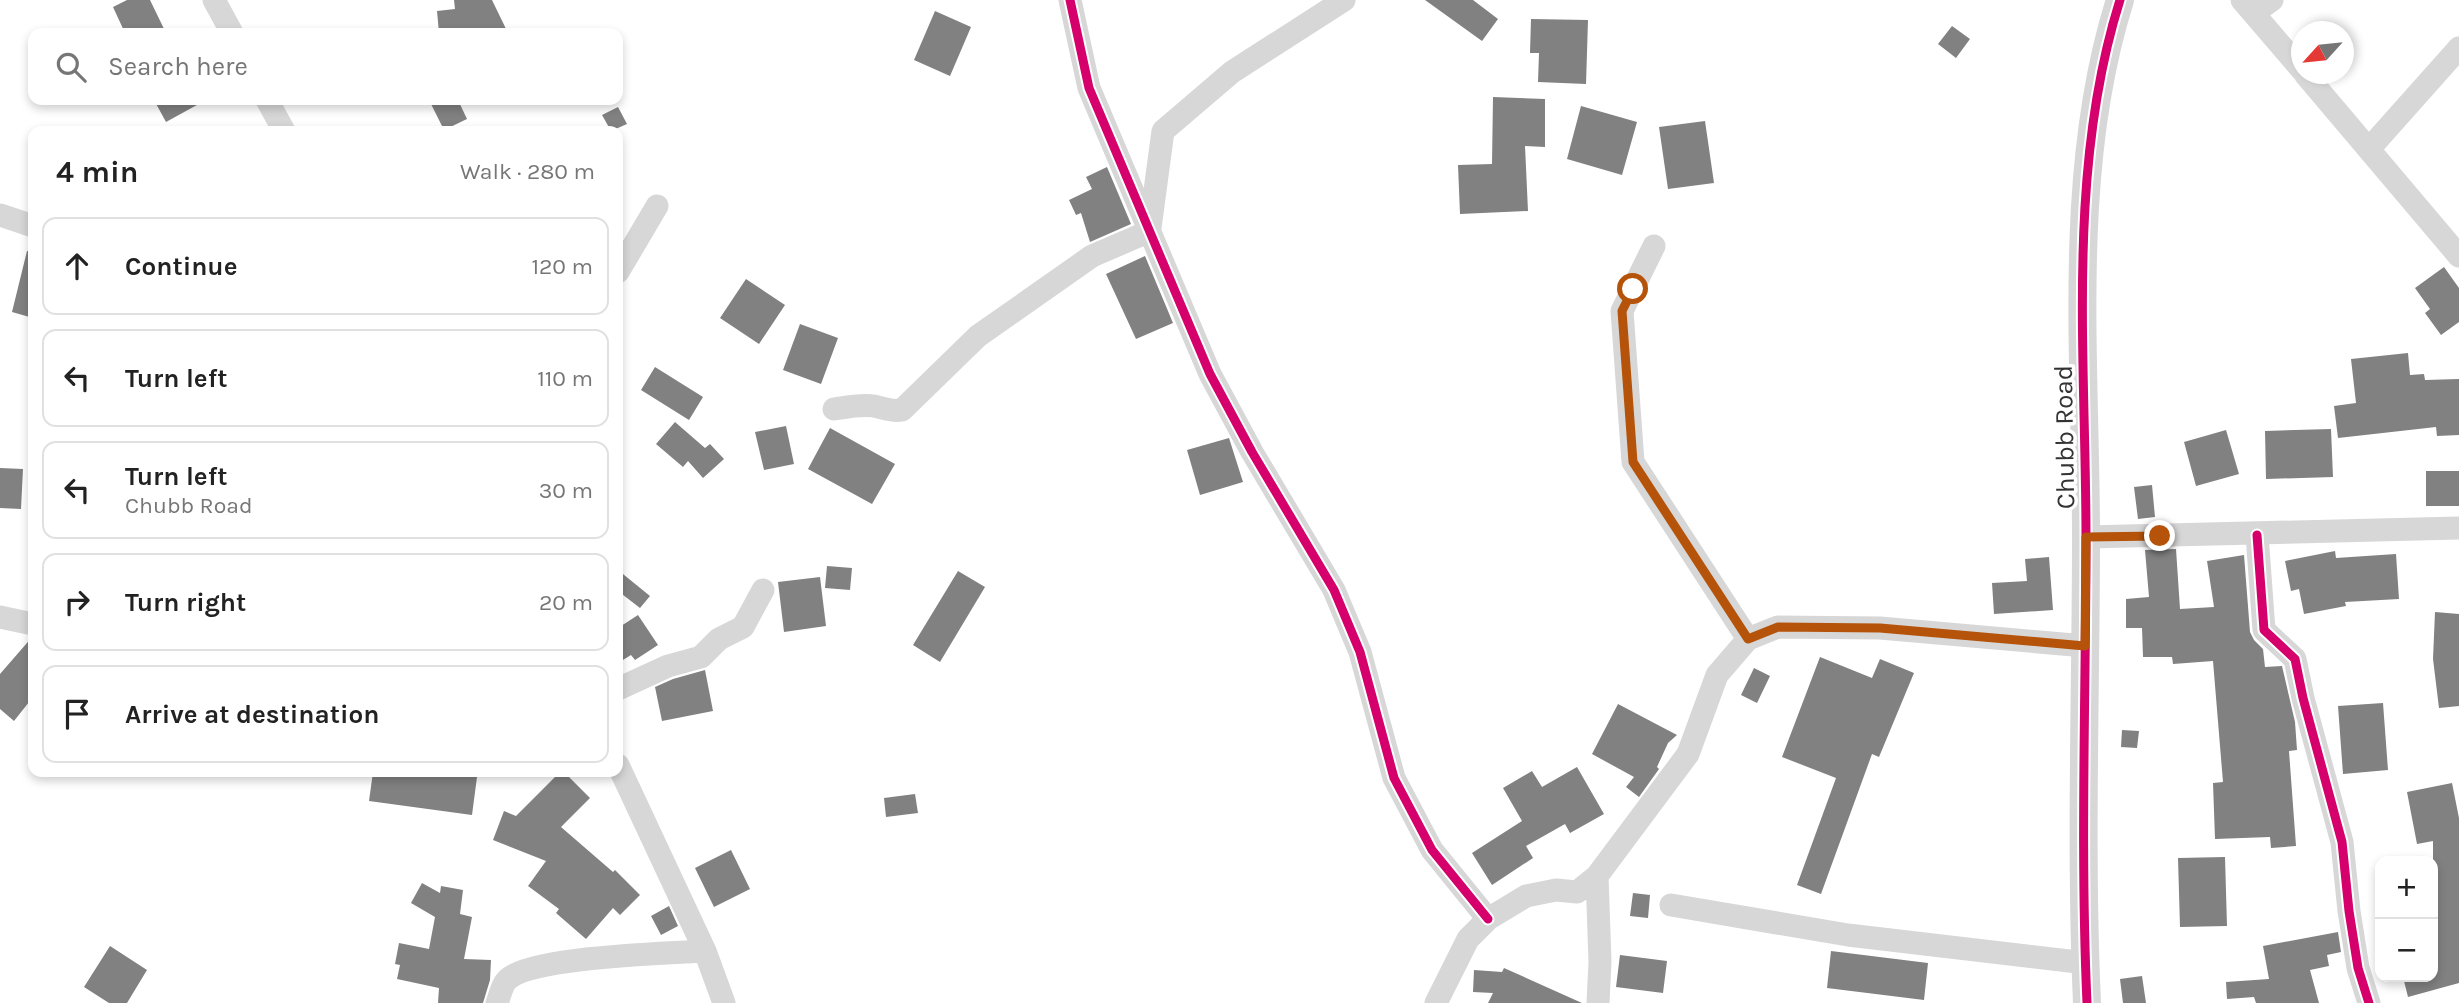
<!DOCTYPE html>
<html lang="en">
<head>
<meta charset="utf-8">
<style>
  :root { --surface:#fff; --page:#f2f2f2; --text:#222; --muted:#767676; --line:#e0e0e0 }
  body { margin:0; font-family:Karla,sans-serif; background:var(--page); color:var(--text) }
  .controls { position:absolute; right:21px; bottom:21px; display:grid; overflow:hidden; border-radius:14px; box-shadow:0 4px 10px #0003 }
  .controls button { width:63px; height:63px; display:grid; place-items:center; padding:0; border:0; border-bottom:2px solid var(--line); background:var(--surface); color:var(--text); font:35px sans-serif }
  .compass { position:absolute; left:2291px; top:21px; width:63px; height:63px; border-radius:50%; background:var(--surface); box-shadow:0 4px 10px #0003; rotate:243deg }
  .stop { position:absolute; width:21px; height:21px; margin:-16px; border:5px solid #b45309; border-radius:50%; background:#fff }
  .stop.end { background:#b45309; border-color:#fff; box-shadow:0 2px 7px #0008 }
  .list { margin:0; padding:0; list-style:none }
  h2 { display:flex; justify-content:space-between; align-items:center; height:91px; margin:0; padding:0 28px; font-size:30px }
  h2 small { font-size:23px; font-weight:400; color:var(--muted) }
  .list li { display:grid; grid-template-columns:46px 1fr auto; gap:21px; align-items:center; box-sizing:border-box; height:98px; margin:0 14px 14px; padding:0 14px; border:2px solid var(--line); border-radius:14px }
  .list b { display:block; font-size:26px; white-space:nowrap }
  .list p { margin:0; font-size:23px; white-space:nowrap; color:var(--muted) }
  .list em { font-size:23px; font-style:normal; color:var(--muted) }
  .icon { flex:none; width:38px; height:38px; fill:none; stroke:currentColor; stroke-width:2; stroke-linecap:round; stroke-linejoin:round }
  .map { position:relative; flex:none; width:2459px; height:1003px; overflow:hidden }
  .search { position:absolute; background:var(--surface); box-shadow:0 4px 10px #0003; left:28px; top:28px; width:595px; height:77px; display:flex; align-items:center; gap:18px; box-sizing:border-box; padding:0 24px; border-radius:14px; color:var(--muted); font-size:26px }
  .panel { position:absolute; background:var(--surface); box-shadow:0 4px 10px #0003; left:28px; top:126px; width:595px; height:651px; border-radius:14px }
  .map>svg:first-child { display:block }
  .building { fill:#818181 }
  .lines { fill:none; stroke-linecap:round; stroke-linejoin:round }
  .minor { stroke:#d7d7d7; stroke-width:23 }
  .tertiary { stroke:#d7d7d7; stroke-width:28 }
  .cycleway-casing { stroke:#fff; stroke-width:13 }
  .cycleway { stroke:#d6006c; stroke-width:9 }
  .route { stroke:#b45309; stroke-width:9 }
  .labels { text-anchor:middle; stroke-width:7; stroke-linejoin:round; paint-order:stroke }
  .street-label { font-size:26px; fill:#333; stroke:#fff }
</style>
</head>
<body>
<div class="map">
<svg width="2459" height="1003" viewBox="0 0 2459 1003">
  <rect width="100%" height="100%" fill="#fff"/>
  <path class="building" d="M127 0H150L166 33H125L113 7Z
    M454 0H492L508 33H439L437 11 455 9Z
    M1425 0H1473L1498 19 1482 41Z
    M935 11 971 27 950 76 914 60Z
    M1531 19 1588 20 1586 84 1538 82 1539 53H1530Z
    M1952 26 1970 39 1956 58 1938 44Z
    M1493 97 1545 99V147L1525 146 1528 211 1460 214 1458 165 1492 164Z
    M154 100H206L166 122Z
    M429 100H458L467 119 444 130Z
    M1581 106 1637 122 1622 175 1567 159Z
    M618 107 627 124 611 131 602 115Z
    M1705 121 1714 183 1668 189 1659 127Z
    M1107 167 1131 224 1090 242 1081 213 1076 215 1069 200 1092 189 1086 177Z
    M27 251H33V318L12 312Z
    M1145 256 1173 323 1136 339 1106 274Z
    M2444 267 2459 288V322L2441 335 2425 313 2430 309 2415 288Z
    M746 279 785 305 759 344 720 318Z
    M800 324 838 338 821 384 783 370Z
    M2408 353 2410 375 2424 374 2425 380 2459 379V435L2437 436 2436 427 2338 438 2334 406 2356 403 2351 359Z
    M655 367 703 397 689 420 641 390Z
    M675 422 705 448 710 444 724 459 703 478 688 461 683 467 656 444Z
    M786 426 794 464 764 470 755 432Z
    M830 428 895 464 872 504 808 469Z
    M2331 429 2333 477 2266 479 2265 431Z
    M2226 430 2239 474 2196 486 2184 442Z
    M1229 438 1243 482 1200 495 1187 450Z
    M0 468 23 469 21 509 0 508Z
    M2426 471H2459V506H2426Z
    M2152 485 2155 517 2138 519 2134 487Z
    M2176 549 2180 609 2214 607 2207 561 2244 555 2250 632 2254 640 2263 649 2265 667 2282 666 2295 722 2297 750 2289 751 2296 846 2271 848 2270 837 2215 839 2213 783 2223 782 2213 661 2173 664 2172 657H2143L2142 628H2126V599L2149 597 2145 550Z
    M2335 551 2336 558 2396 554 2399 599 2345 602 2346 606 2304 614 2299 589 2291 591 2285 561Z
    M2049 557 2053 610 1994 614 1992 583 2027 581 2025 559Z
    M827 566 852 568 850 590 825 588Z
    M618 570 650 596 640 608 618 591Z
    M958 571 985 587 940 662 913 645Z
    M820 577 826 626 784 632 778 582Z
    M2435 612 2459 614V706L2439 708 2433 659Z
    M638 615 658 645 635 660 631 655 618 663V628Z
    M33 636V697L14 721 0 709V674Z
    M1820 657 1872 678 1880 659 1914 673 1879 757 1872 754 1821 894 1797 885 1836 778 1782 757Z
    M1754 668 1770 676 1757 703 1741 695Z
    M705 670 713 711 662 721 655 687 673 679Z
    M2383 703 2388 770 2343 774 2338 706Z
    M1618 704 1677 735 1668 743 1657 767 1659 769 1639 797 1626 787 1634 777 1592 754Z
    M2122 730 2139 731 2137 748 2121 747Z
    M1577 767 1604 814 1570 833 1565 824 1526 846 1533 858 1492 885 1472 853 1522 821 1503 788 1532 771 1542 787Z
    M373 772H438L477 777 472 815 369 801Z
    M560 772H564L590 798 561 827 613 872 615 870 640 895 620 915 613 908 586 939 556 913 559 909 528 886 546 861 493 840 504 811 516 816Z
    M2452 783 2459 818V983L2408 997 2403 977H2433V841L2417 844 2407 792Z
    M915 794 918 813 886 817 884 798Z
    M731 850 750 889 714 907 695 868Z
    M2225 857 2227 926 2180 927 2178 858Z
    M422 883 440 893 441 886 463 890 460 914 472 917 464 959 491 960 490 980 483 1003H438L439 988 397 979 400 965 395 964 399 943 429 949 435 917 411 903Z
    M1633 893 1650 895 1648 918 1630 916Z
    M669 906 678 926 661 935 651 916Z
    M2338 932 2341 952 2327 955 2329 966 2310 970 2319 1003H2256L2254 997 2227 999 2226 982 2269 979 2263 946Z
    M110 946 147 970 127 1003H109L84 987Z
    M1831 951 1928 963 1924 1000 1827 988Z
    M1620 955 1667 961 1663 993 1616 987Z
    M1504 968 1582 1003H1488L1493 993 1473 992 1474 970 1502 972Z
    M2142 976 2146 1003H2123L2120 979Z"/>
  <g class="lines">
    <path class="minor" d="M214 0 232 33
      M1070 0 1089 88 1210 374 1252 452 1334 590 1360 652 1394 778 1432 850 1488 919
      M2242 0 2302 70
      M2254 13 2272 0
      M2305 74 2459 256
      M267 100 284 131
      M2369 149 2459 48
      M0 215 33 226
      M1150 228 1163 131 1232 72 1344 0
      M1654 246 1622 311 1633 462 1748 639
      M618 272 657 206
      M834 409C847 407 861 404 874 406 884 408 891 412 902 410L978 336 1092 256 1150 231
      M2257 535 2264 630 2295 659 2303 698 2342 842 2349 911 2358 968 2369 1003
      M2086 537 2459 528
      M0 617 28 623
      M618 689 668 666 701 657 719 639 743 627 763 590
      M618 765 705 951 724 1003
      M1597 876 1600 962 1598 1003
      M1671 905 1848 935 2086 963
      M497 1003C500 996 502 984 508 979 532 957 668 953 705 951
      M1436 1003 1468 939 1488 919 1526 896 1556 890 1577 892 1597 876 1688 754 1717 675 1748 639 1778 627 1880 628 2085 646"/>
    <path class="tertiary" d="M2087 1003C2080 848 2086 692 2086 537 2086 360 2066 171 2120 0"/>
    <defs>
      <path id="cycleway" d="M1070 0 1089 88 1210 374 1252 452 1334 590 1360 652 1394 778 1432 850 1488 919
        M2257 535 2264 630 2295 659 2303 698 2342 842 2349 911 2358 968 2369 1003
        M2087 1003C2080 848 2086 692 2086 537 2086 360 2066 171 2120 0"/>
    </defs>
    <use href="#cycleway" class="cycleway-casing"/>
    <use href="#cycleway" class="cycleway"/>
  </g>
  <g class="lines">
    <path class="route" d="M1633 289 1622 311 1633 462 1748 639 1778 627 1880 628 2085 646 2086 537 2160 536"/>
  </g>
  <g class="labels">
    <g class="street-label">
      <text transform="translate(2064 437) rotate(-91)" y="9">Chubb Road</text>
    </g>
  </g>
</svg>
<div class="controls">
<button>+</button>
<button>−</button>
</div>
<svg class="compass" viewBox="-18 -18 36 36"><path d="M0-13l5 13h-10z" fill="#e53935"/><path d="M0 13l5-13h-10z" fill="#767676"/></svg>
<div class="stop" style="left:1633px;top:289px"></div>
<div class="stop end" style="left:2160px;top:536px"></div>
<div class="search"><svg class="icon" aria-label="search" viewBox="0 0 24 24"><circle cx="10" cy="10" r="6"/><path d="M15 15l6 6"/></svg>Search here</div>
<section class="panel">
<h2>4 min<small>Walk · 280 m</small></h2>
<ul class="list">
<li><svg class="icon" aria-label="ahead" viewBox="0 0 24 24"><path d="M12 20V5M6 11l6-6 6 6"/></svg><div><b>Continue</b></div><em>120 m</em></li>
<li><svg class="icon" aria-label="left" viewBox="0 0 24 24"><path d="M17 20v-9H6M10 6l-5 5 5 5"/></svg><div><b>Turn left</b></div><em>110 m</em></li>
<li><svg class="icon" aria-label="left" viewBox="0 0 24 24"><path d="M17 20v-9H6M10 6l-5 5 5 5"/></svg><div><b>Turn left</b><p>Chubb Road</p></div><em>30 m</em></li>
<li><svg class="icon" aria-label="right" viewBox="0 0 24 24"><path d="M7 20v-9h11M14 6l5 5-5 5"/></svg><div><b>Turn right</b></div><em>20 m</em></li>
<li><svg class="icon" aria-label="arrive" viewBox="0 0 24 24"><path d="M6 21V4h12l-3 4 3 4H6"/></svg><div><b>Arrive at destination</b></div></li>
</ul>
</section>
</div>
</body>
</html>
